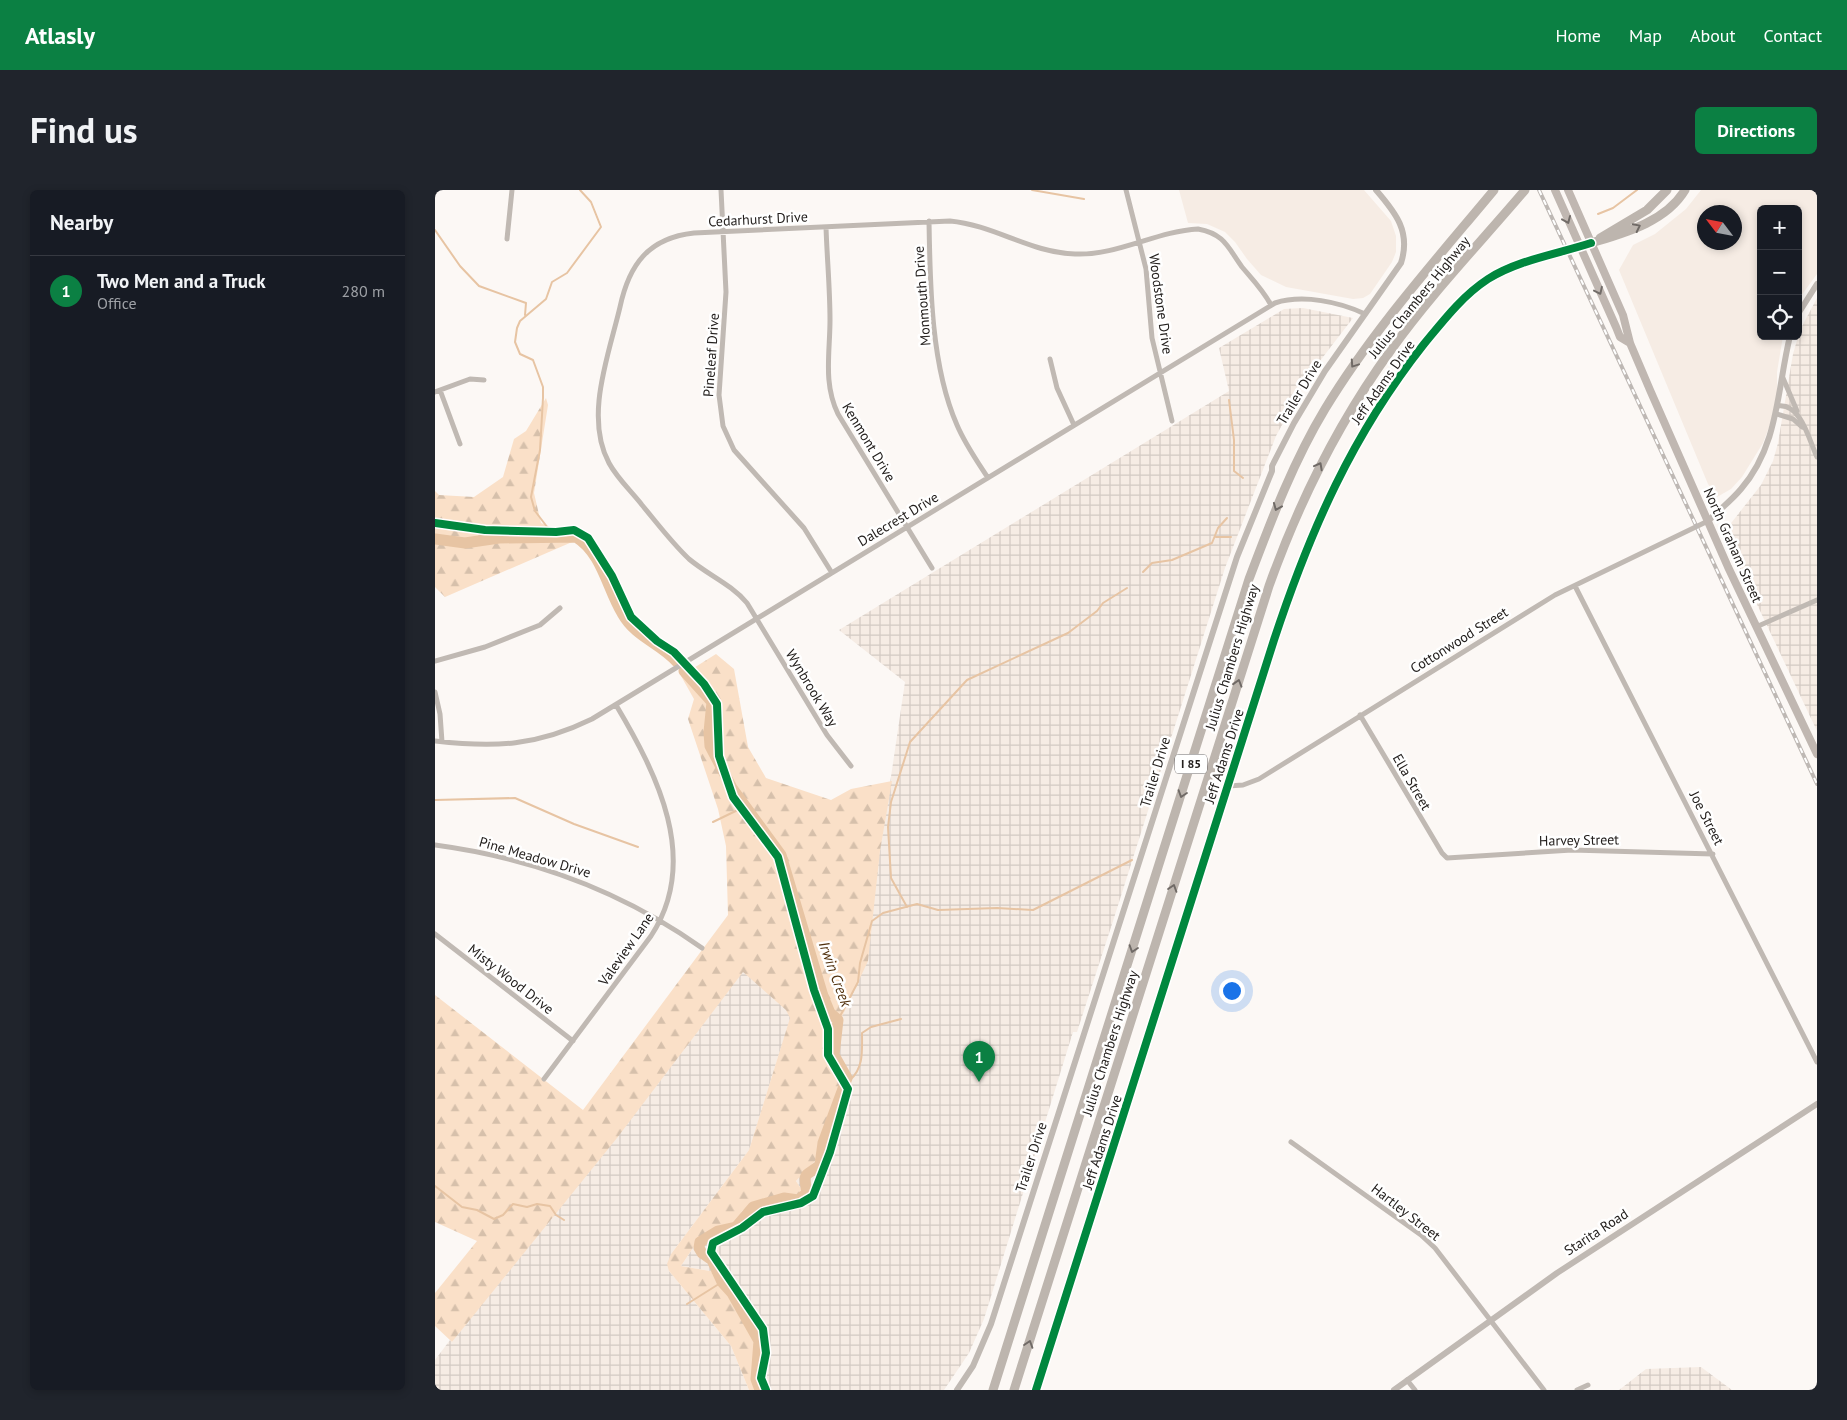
<!DOCTYPE html>
<html lang="en">
<head>
<meta charset="utf-8">
<style>
  :root { --surface:#171b24; --page:#20242c; --text:#f1f3f6; --muted:#9ea1a6; --line:#363941; --accent:#0b8043 }
  body { margin:0; font-family:"PT Sans",sans-serif; background:var(--page); color:var(--text) }
  .controls { position:absolute; right:15px; top:15px; display:grid; overflow:hidden; border-radius:8px; box-shadow:0 2px 8px #0003 }
  .controls button { width:45px; height:45px; display:grid; place-items:center; padding:0; border:0; border-bottom:1px solid var(--line); background:var(--surface); color:var(--text); font:25px sans-serif }
  .compass { position:absolute; left:1262px; top:15px; width:45px; height:45px; border-radius:50%; background:var(--surface); box-shadow:0 2px 8px #0003; rotate:302deg }
  .you { position:absolute; left:796px; top:800px; width:18px; height:18px; margin:-12px; border:4px solid #fff; border-radius:50%; background:#1a73e8; box-shadow:0 0 0 8px #1a73e833 }
  .badge { display:grid; place-items:center; width:32px; height:32px; border-radius:50%; background:var(--accent); color:#fff; font-size:16px; font-weight:700 }
  .pin { position:absolute; translate:-50% -41px; filter:drop-shadow(0 1px 2px #0008) }
  .pin::after { content:''; position:absolute; top:26px; width:18px; height:15px; background:inherit; clip-path:polygon(0 0,100% 0,50% 100%) }
  .list { margin:0; padding:0; list-style:none }
  h2 { display:flex; justify-content:space-between; align-items:center; height:65px; margin:0; padding:0 20px; font-size:21px }
  h2 small { font-size:16px; font-weight:400; color:var(--muted) }
  .list li { display:grid; grid-template-columns:32px 1fr auto; gap:15px; align-items:center; box-sizing:border-box; height:70px; padding:0 20px; border-top:1px solid var(--line) }
  .list b { display:block; font-size:19px; white-space:nowrap }
  .list p { margin:0; font-size:16px; white-space:nowrap; color:var(--muted) }
  .list em { font-size:16px; font-style:normal; color:var(--muted) }
  .icon { flex:none; width:28px; height:28px; fill:none; stroke:currentColor; stroke-width:2; stroke-linecap:round; stroke-linejoin:round }
  .map { position:relative; flex:none; width:1382px; height:1200px; overflow:hidden; border-radius:8px }
  header { display:flex; align-items:center; gap:30px; box-sizing:border-box; height:70px; padding:0 25px; background:var(--accent); color:#fff }
  header strong { font-size:24px }
  nav { display:flex; gap:28px; margin-inline-start:auto; font-size:18px }
  .intro { display:flex; align-items:center; justify-content:space-between; box-sizing:border-box; height:120px; padding:0 30px }
  h1 { margin:0; font-size:35px }
  .button { padding:12px 22px; border-radius:8px; background:var(--accent); color:#fff; font-size:18px; font-weight:700 }
  main { display:flex; gap:30px; padding:0 30px }
  aside { flex:1; background:var(--surface); border-radius:8px; box-shadow:0 2px 8px #0003 }
  .map>svg:first-child { display:block }
  .built { fill:#f6ece4; fill-rule:evenodd }
  .industrial { fill:url(#industrial-grid) }
  .forest { fill:url(#forest-firs) }
  .lines { fill:none; stroke-linecap:round; stroke-linejoin:round }
  .stream { stroke:#e7c4a3; stroke-width:2 }
  .river { stroke:#e7c4a3; stroke-width:11 }
  .minor { stroke:#c0b9b3; stroke-width:5 }
  .tertiary { stroke:#c0b9b3; stroke-width:6 }
  .secondary { stroke:#c0b7b1; stroke-width:8 }
  .motorway { stroke:#bdb5ae; stroke-width:9 }
  .rail-casing { stroke:#beb8b4; stroke-width:4 }
  .rail { stroke:#fff; stroke-width:2; stroke-dasharray:5.5; stroke-linecap:butt }
  .cycleway-casing { stroke:#fff; stroke-width:11 }
  .cycleway { stroke:#00873e; stroke-width:8 }
  .oneway { stroke:#726c68 }
  .oneway2 { stroke:#706a66 }
  .labels { text-anchor:middle; stroke-width:5; stroke-linejoin:round; paint-order:stroke }
  .shield { fill:#fff; stroke:#666362; stroke-width:1 }
  .shield-label { font-size:12px; font-weight:bold; fill:#24201e }
  .street-label { font-size:14px; fill:#24201e; stroke:#fff }
  .water-label { font-size:15px; font-style:italic; fill:#51300c; stroke:#fff }
</style>
</head>
<body>
<header>
<strong>Atlasly</strong>
<nav><a>Home</a><a>Map</a><a>About</a><a>Contact</a></nav>
</header>
<div class="intro"><h1>Find us</h1><a class="button">Directions</a></div>
<main>
<aside>
<h2>Nearby<small></small></h2>
<ul class="list">
<li><span class="badge">1</span><div><b>Two Men and a Truck</b><p>Office</p></div><em>280 m</em></li>
</ul>
</aside>
<div class="map">
<svg width="1382" height="1200" viewBox="0 0 1382 1200">
  <defs>
    <pattern id="industrial-grid" width="8" height="8" patternUnits="userSpaceOnUse" patternTransform="scale(1.25)"><rect width="8" height="8" fill="#f6ece4"/><path d="M0 4h8M4 0v8" fill="none" stroke="#d3cac3"/></pattern>
    <pattern id="forest-firs" width="22" height="20" patternUnits="userSpaceOnUse" patternTransform="scale(1.25)"><rect width="22" height="20" fill="#fae0c8"/><path d="M5 1l3.5 6h-7zM16 11l3.5 6h-7z" fill="#d6c0ab"/></pattern>
  </defs>
  <rect width="100%" height="100%" fill="#fcf8f5"/>
  <path class="built" d="M744 0H929L956 31 961 46V62L957 72 935 104 928 108 918 109 851 97 826 85 812 69 800 52 790 42 772 34 753 33Z
    M1266 0H1382V84L1363 110V19H1326V146H1348L1342 182V203L1336 232 1328 253 1307 287 1296 299 1282 307 1273 294 1184 80 1198 55 1220 44 1251 19ZM1270 22H1300V52H1270Z"/>
  <path class="industrial" d="M1382 108V541L1292 351 1293 337 1326 295 1338 271 1343 253 1358 164 1365 140Z
    M868 118 918 128 875 184 841 246 790 378 679 728 642 842H638L549 1129 534 1163 509 1200H325L322 1191 325 1159 313 1129 287 1096 281 1082 246 1076 264 1049 299 1038 307 1021 321 1013 369 1003 361 991 382 968 405 898 396 861 395 827 404 833 445 661 470 492 404 440 794 201 784 158 849 119Z
    M326 758 365 797 314 960 236 1064 234 1081 296 1156 314 1200H0V1170L15 1150 17 1152Z
    M1266 1177 1297 1200H1184L1211 1179Z"/>
  <path class="forest" d="M111 208 113 215 99 303 106 333 144 349 10 407 0 397V301L4 305 39 307 68 287 79 249 91 241Z
    M281 464 299 479 313 557 331 588 396 610 416 599 457 591 445 661 433 771 404 833 395 827 396 861 405 898 382 969 361 991 369 1003 321 1013 307 1021 299 1038 264 1049 246 1076 281 1082C293 1110 315 1125 324 1157 328 1170 321 1186 325 1200H314L296 1156 234 1081 232 1074 236 1064 314 960 355 828 351 820 308 782 182 948 17 1152 0 1136V1103L42 1051 0 1032V805L148 920 293 725 291 656 283 619 253 529 259 509 246 486Z"/>
  <g class="lines">
    <path class="stream" d="M597 0 649 9
      M1163 24 1178 18 1202 0
      M0 40 25 76 44 96 91 113 90 125
      M794 210 799 250V281L808 288
      M119 346 100 321 96 307 105 260 108 208V197L98 170 85 164 80 152 82 138 85 131 111 109 117 92 132 83 166 37 156 12 145 0
      M781 347H796
      M708 382 717 373 737 370 777 353 783 338 792 328
      M0 610 80 608 139 634 203 657
      M278 632 311 616
      M472 717 456 688 453 637 456 612 475 552 532 490 633 443 662 421 668 413 692 398
      M403 830 423 792 425 773 437 731 448 723 482 714 503 720 562 718 598 720 697 670
      M412 888 415 890C429 878 427 860 427 843L436 837 466 829
      M0 996 27 1017 42 1020 59 1029 68 1025 78 1014 92 1017 102 1014 115 1016 121 1025 129 1030
      M252 1114 287 1092"/>
    <path class="river" d="M0 349 30 353 64 348 141 347C167 363 172 398 187 423 201 448 224 452 242 472
      M249 481 277 512 274 542 275 556 297 598 346 665 388 806 395 823 403 830 399 865 412 888 388 953 385 975C369 988 368 981 372 1003L363 1010 349 1008 318 1017 301 1037 283 1041 265 1052 264 1058 267 1063 277 1070 287 1092 297 1103 324 1151 321 1189 325 1200"/>
    <path class="minor" d="M286 0 291 102 284 205 288 236 299 260 369 338 397 383
      M691 0 711 79 717 148 737 231
      M494 31C495 95 496 176 522 235 530 254 542 271 553 288
      M391 37C392 68 395 99 395 130 395 163 388 193 403 224L497 378
      M72 49 77 0
      M615 169 622 198 639 235
      M1348 188 1362 221
      M5 200 25 254
      M0 202 35 189 49 190
      M1343 216C1366 213 1374 250 1382 267
      M1342 224 1358 229 1367 237
      M1140 396 1382 872
      M1321 437 1382 410
      M0 471 50 457 105 435 125 418
      M0 502 5 524 7 552
      M925 525 1007 663 1012 668 1137 660 1278 664
      M0 551C60 558 102 556 157 529L840 113C868 104 905 112 930 124
      M416 576 392 545 312 413C296 394 273 385 254 369 237 353 222 333 207 315 196 301 182 288 174 273 149 227 174 164 185 117 194 75 213 48 259 43L515 31C559 35 596 63 640 64 682 66 722 41 763 39 790 44 793 58 807 77 818 90 828 100 836 115
      M793 596 808 595 824 589 1120 405 1273 331
      M0 655C97 668 187 701 267 758
      M0 744 138 851
      M109 889 216 746C266 670 222 584 181 515
      M856 952 986 1045 1000 1058 1109 1200
      M972 1190 980 1200
      M1142 1200 1153 1195"/>
    <path class="tertiary" d="M1363 124 1382 94
      M1273 331C1284 320 1296 311 1306 299 1344 255 1342 199 1355 146
      M522 1200 538 1176 556 1134 802 367 837 281V276L859 233 890 181 966 73C976 42 961 23 941 0
      M601 1200 839 450C875 341 917 245 989 154 1008 131 1027 106 1053 89 1083 70 1122 64 1156 53
      M959 1200 1122 1083 1382 914"/>
    <path class="secondary" d="M1120 0 1181 137 1185 147 1195 153
      M1133 0 1188 125 1195 153 1215 200 1293 377 1382 564"/>
    <path class="motorway" d="M1165 48 1212 20 1232 0
      M1156 53C1189 43 1231 32 1250 0
      M558 1200 814 389C836 331 858 272 890 219 938 140 1000 71 1059 0
      M579 1200 834 396C864 312 903 233 956 160 996 104 1045 53 1090 0"/>
    <defs>
      <path id="rail" d="M1104 0 1382 594"/>
    </defs>
    <use href="#rail" class="rail-casing"/>
    <use href="#rail" class="rail"/>
    <defs>
      <path id="cycleway" d="M0 333 50 340 121 342 139 340 153 348 177 386 196 427 222 451 239 462 269 494 282 514 284 566 298 607 343 667 379 800 393 839V865L413 899 395 962 378 1006 366 1013 328 1022 307 1038 278 1053 276 1062 328 1139 331 1163 326 1188 331 1200
        M601 1200 839 450C875 341 917 245 989 154 1008 131 1027 106 1053 89 1083 70 1122 64 1156 53"/>
    </defs>
    <use href="#cycleway" class="cycleway-casing"/>
    <use href="#cycleway" class="cycleway"/>
  </g>
  <defs><path id="oneway-chevron" d="M-2-3.5L2.5 0L-2 3.5" fill="none" stroke-width="1.6" stroke-linecap="round" stroke-linejoin="round" transform="scale(1.25)"/></defs>
  <g class="oneway">
    <use href="#oneway-chevron" transform="translate(1132 30) rotate(67)"/>
    <use href="#oneway-chevron" transform="translate(1164 101) rotate(65)"/>
  </g>
  <g class="oneway2">
    <use href="#oneway-chevron" transform="translate(1202 37) rotate(-26)"/>
    <use href="#oneway-chevron" transform="translate(919 174) rotate(124)"/>
    <use href="#oneway-chevron" transform="translate(884 276) rotate(-62)"/>
    <use href="#oneway-chevron" transform="translate(842 317) rotate(113)"/>
    <use href="#oneway-chevron" transform="translate(803 493) rotate(-73)"/>
    <use href="#oneway-chevron" transform="translate(747 604) rotate(108)"/>
    <use href="#oneway-chevron" transform="translate(738 698) rotate(-72)"/>
    <use href="#oneway-chevron" transform="translate(698 759) rotate(108)"/>
    <use href="#oneway-chevron" transform="translate(594 1154) rotate(-72)"/>
  </g>
  <g class="labels">
    <rect class="shield" x="740" y="564.5" width="32" height="19" rx="4"/>
    <g class="shield-label">
      <text x="756" y="578">I 85</text>
    </g>
    <g class="street-label">
      <text transform="translate(323 29) rotate(-3)" y="5">Cedarhurst Drive</text>
      <text transform="translate(487 106) rotate(-94)" y="5">Monmouth Drive</text>
      <text transform="translate(984 107) rotate(-51)" y="5">Julius Chambers Highway</text>
      <text transform="translate(726 114) rotate(82)" y="5">Woodstone Drive</text>
      <text transform="translate(276 165) rotate(-86)" y="5">Pineleaf Drive</text>
      <text transform="translate(948 192) rotate(-55)" y="5">Jeff Adams Drive</text>
      <text transform="translate(864 202) rotate(-59)" y="5">Trailer Drive</text>
      <text transform="translate(434 252) rotate(59)" y="5">Kenmont Drive</text>
      <text transform="translate(463 329) rotate(-31)" y="5">Dalecrest Drive</text>
      <text transform="translate(1298 355) rotate(66)" y="5">North Graham Street</text>
      <text transform="translate(1024 450) rotate(-32)" y="5">Cottonwood Street</text>
      <text transform="translate(797 467) rotate(-73)" y="5">Julius Chambers Highway</text>
      <text transform="translate(377 498) rotate(59)" y="5">Wynbrook Way</text>
      <text transform="translate(789 566) rotate(-72)" y="5">Jeff Adams Drive</text>
      <text transform="translate(720 582) rotate(-73)" y="5">Trailer Drive</text>
      <text transform="translate(977 592) rotate(60)" y="5">Ella Street</text>
      <text transform="translate(1272 628) rotate(63)" y="5">Joe Street</text>
      <text transform="translate(1144 650) rotate(-1)" y="5">Harvey Street</text>
      <text transform="translate(100 667) rotate(16)" y="5">Pine Meadow Drive</text>
      <text transform="translate(191 759) rotate(-55)" y="5">Valeview Lane</text>
      <text transform="translate(76 789) rotate(38)" y="5">Misty Wood Drive</text>
      <text transform="translate(675 853) rotate(-72)" y="5">Julius Chambers Highway</text>
      <text transform="translate(667 952) rotate(-72)" y="5">Jeff Adams Drive</text>
      <text transform="translate(596 967) rotate(-72)" y="5">Trailer Drive</text>
      <text transform="translate(971 1022) rotate(38)" y="5">Hartley Street</text>
      <text transform="translate(1161 1042) rotate(-33)" y="5">Starita Road</text>
    </g>
    <g class="water-label">
      <text transform="translate(400 784) rotate(70)" y="5">Irwin Creek</text>
    </g>
  </g>
</svg>
<div class="controls">
<button>+</button>
<button>−</button>
<button><svg class="icon" aria-label="locate" viewBox="0 0 24 24"><circle cx="12" cy="12" r="6"/><path d="M12 2v4M12 18v4M2 12h4M18 12h4"/></svg></button>
</div>
<svg class="compass" viewBox="-18 -18 36 36"><path d="M0-13l5 13h-10z" fill="#e53935"/><path d="M0 13l5-13h-10z" fill="#9ea1a6"/></svg>
<div class="you"></div>
<div class="pin badge" style="left:544px;top:892px">1</div>
</div>
</main>
</body>
</html>
